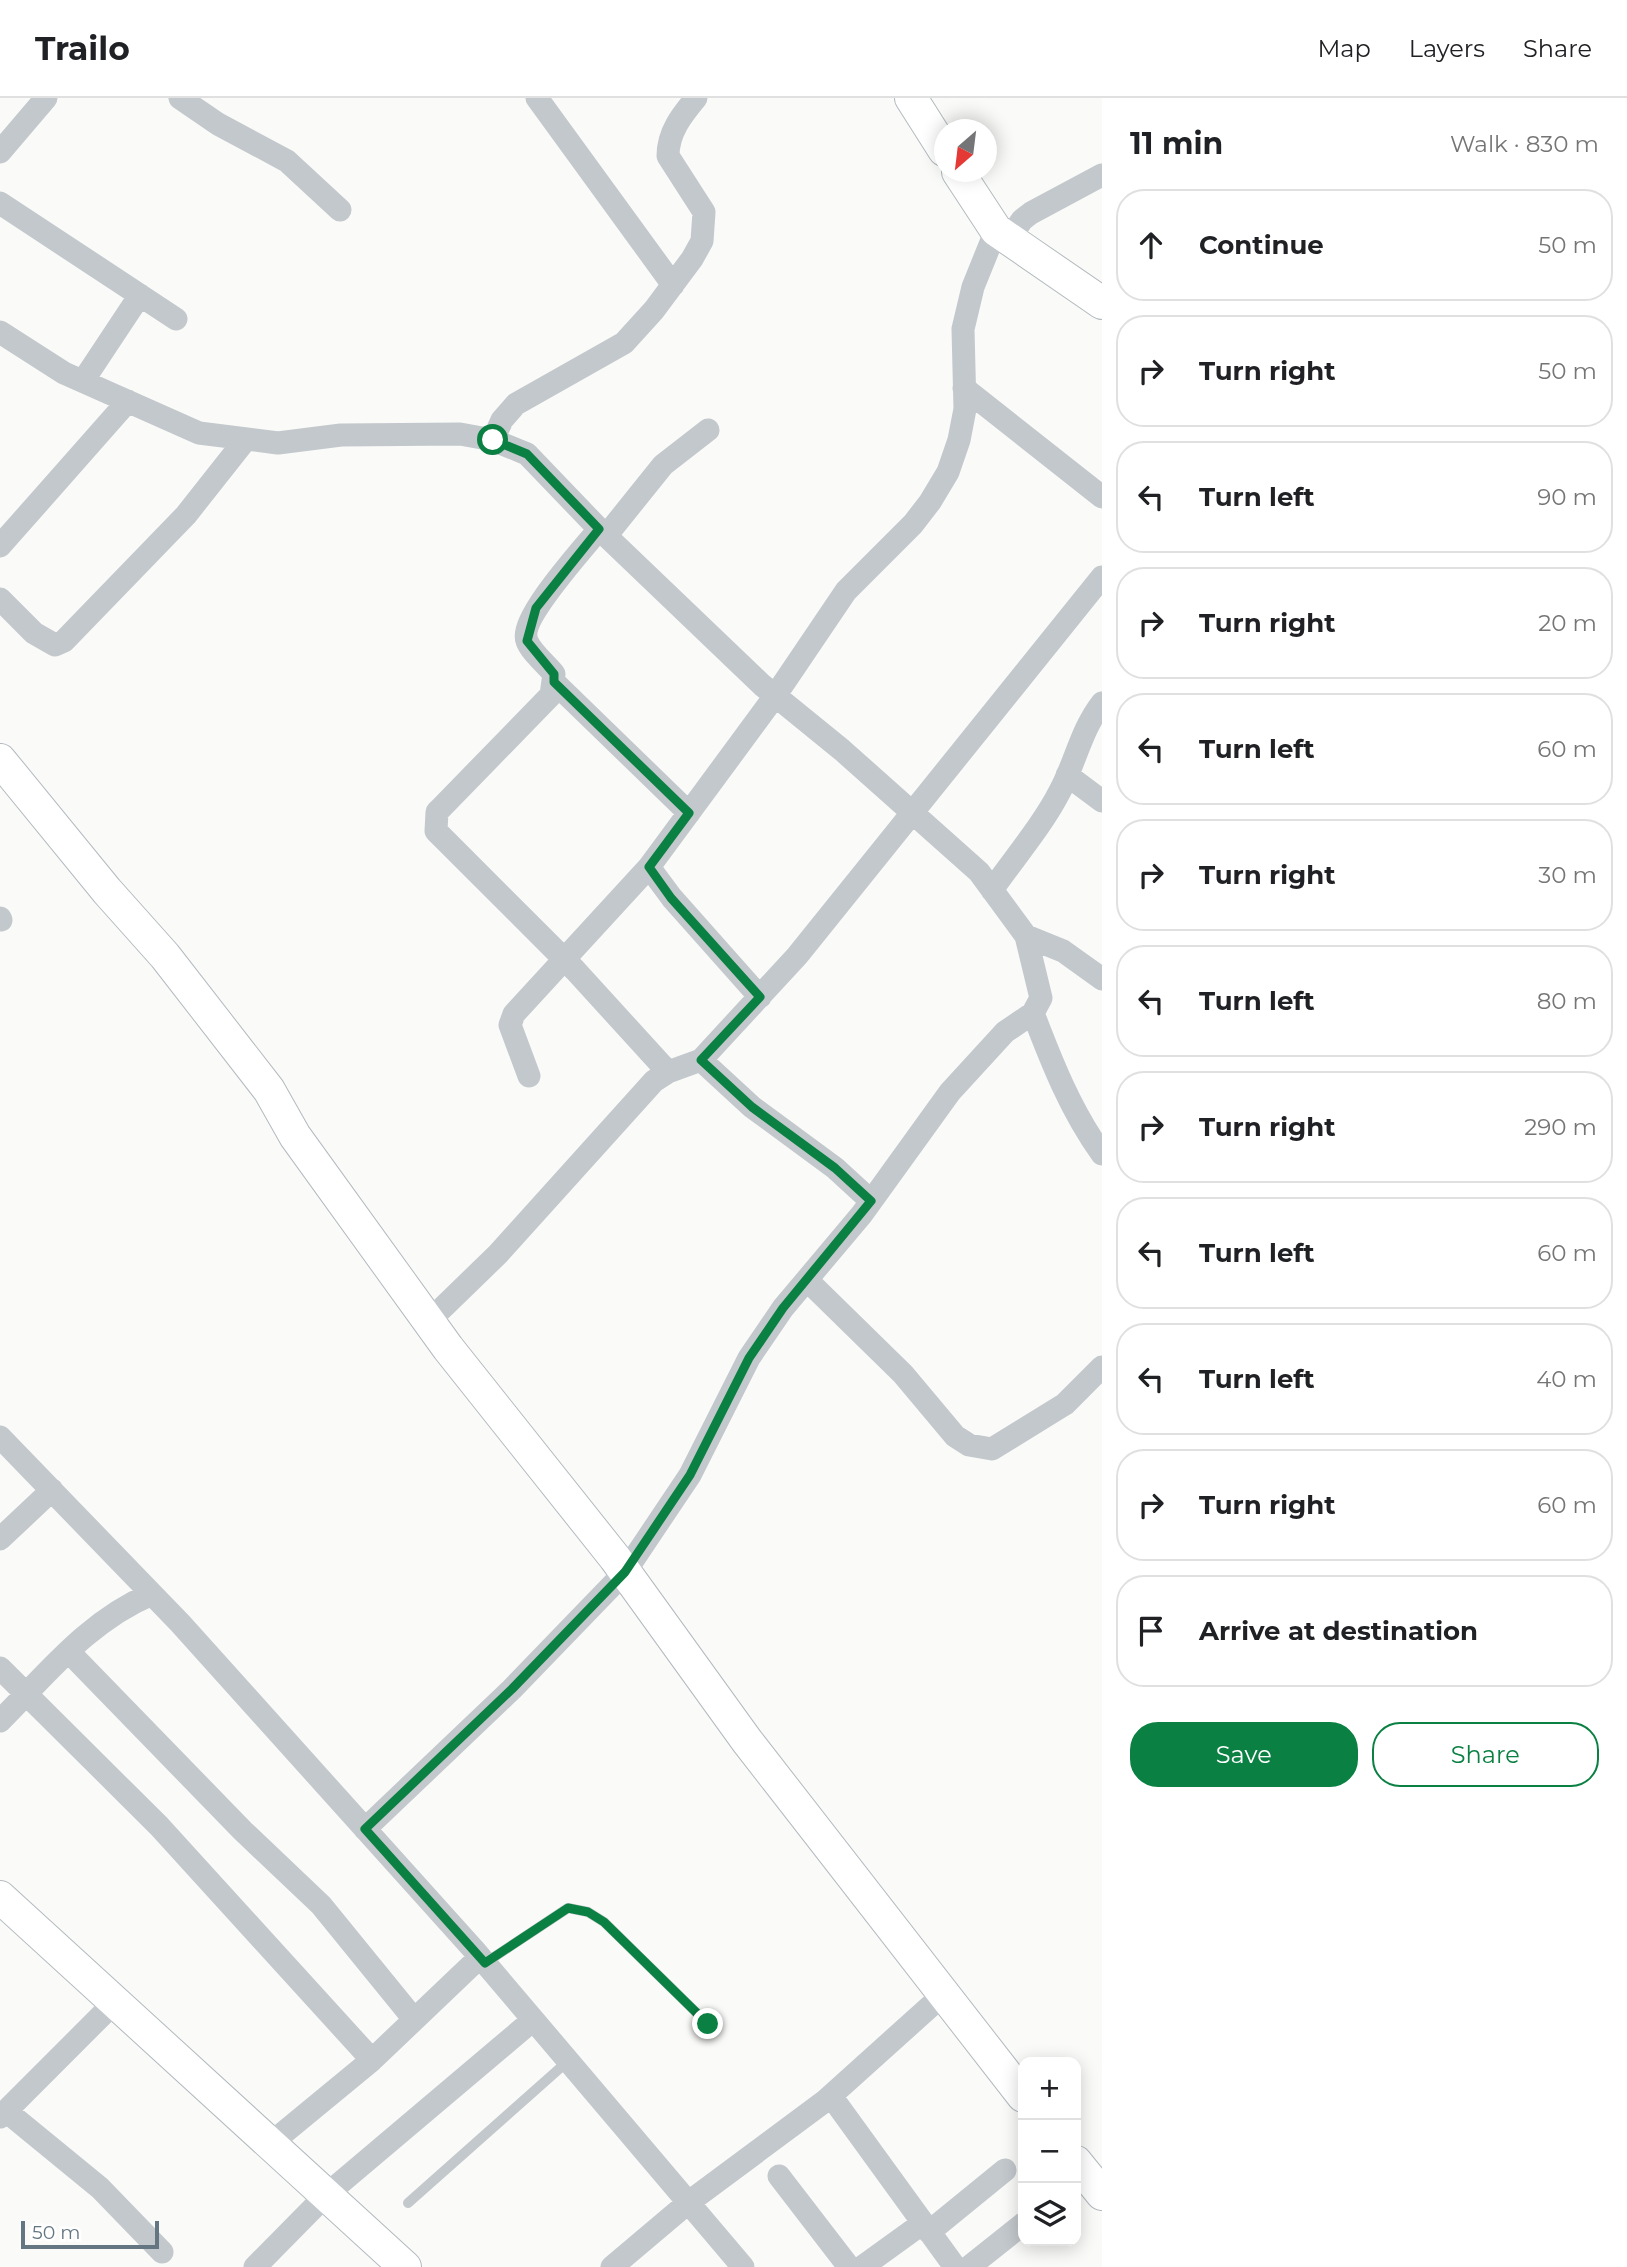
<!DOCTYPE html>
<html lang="en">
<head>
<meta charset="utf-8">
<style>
  :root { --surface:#fff; --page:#f2f2f2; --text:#202124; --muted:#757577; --line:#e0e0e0; --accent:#0b8043 }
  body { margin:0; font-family:Montserrat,sans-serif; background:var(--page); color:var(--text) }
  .controls { position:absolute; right:21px; bottom:21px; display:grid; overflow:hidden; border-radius:14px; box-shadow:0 4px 18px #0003 }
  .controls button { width:63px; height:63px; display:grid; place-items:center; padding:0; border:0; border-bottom:2px solid var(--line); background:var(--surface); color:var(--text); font:35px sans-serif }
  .compass { position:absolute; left:934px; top:21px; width:63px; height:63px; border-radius:50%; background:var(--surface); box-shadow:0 4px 18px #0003; rotate:208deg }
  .scale { position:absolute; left:21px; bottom:18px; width:138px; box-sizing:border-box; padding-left:7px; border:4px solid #657683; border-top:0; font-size:19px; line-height:24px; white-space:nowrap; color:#657683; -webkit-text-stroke:5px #fff; paint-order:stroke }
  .stop { position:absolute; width:21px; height:21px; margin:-16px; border:5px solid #0b8043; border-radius:50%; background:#fff }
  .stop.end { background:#0b8043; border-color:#fff; box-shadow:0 2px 7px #0008 }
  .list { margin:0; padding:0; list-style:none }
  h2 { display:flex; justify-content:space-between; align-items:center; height:91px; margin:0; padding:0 28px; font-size:30px }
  h2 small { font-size:23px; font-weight:400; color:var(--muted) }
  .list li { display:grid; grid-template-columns:46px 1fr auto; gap:21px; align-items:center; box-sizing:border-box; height:112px; margin:0 14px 14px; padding:0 14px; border:2px solid var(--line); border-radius:28px }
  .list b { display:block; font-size:26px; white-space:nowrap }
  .list em { font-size:23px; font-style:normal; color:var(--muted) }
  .actions { display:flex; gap:14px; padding:21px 28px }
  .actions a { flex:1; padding:16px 0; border:2px solid var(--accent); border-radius:28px; text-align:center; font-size:24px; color:var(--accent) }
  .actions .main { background:var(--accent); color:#fff }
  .icon { flex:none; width:38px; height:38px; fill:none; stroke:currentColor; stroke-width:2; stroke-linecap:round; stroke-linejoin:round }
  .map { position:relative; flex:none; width:1102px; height:2169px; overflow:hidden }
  header { display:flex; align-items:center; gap:42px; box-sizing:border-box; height:98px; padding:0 35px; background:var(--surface); border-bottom:2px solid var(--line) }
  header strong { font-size:33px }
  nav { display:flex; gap:38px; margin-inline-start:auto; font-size:24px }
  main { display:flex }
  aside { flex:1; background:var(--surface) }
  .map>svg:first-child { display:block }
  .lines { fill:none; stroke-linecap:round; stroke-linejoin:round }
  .secondary-casing { stroke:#b3babf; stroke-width:34 }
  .lane { stroke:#c3c8cc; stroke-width:10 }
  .street { stroke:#c3c8cc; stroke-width:23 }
  .secondary { stroke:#fff; stroke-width:32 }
  .route { stroke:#0b8043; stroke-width:9 }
</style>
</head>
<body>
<header>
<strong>Trailo</strong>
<nav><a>Map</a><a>Layers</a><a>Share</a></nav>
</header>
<main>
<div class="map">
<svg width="1102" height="2169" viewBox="0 0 1102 2169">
  <rect width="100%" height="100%" fill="#fafaf8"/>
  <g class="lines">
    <defs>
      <path id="secondary" d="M911 0 944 52
        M958 74 996 132 1102 205
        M0 662 107 793 165 858 269 992 295 1038 448 1250 615 1460 747 1643 1023 1998
        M0 1799 405 2169
        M1076 2064 1102 2096"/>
    </defs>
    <use href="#secondary" class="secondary-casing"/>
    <path class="lane" d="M485 1865 568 1810 588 1814 604 1824 708 1926
      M408 2105 568 1963"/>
    <path class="street" d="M180 0 218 26 287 63 340 112
      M537 0 673 187
      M0 54 46 0
      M0 105 176 221
      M1009 141 1022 122 1031 115 1102 77
      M0 234 64 275 199 335 278 345 341 337 460 336 493 342 527 356 599 431 762 587 842 652 979 774 1026 838 1041 900 1033 915 1005 934 950 994 862 1116 783 1210 749 1260 690 1377 625 1474 512 1591 365 1731
      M83 283 140 197
      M964 290 1102 399
      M493 342 502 322 516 306 624 245 654 212 692 161 702 143 704 114 668 58C668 34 682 17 696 0
      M599 431C585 449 518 521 527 543 531 554 546 566 554 576L551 597 442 709 437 714 436 733 575 872 668 974
      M606 438 663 367 708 332
      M0 448 128 303
      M0 501 34 535 55 547 64 543 186 417 246 341
      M554 584 689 715
      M1067 677 1102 703
      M649 769 672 800 760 899
      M992 792C1015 759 1042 728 1060 693 1076 663 1081 632 1102 605
      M0 820 1 822
      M1026 838 1063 853 1102 881
      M1033 915C1052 965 1071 1013 1102 1056
      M529 978 510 927 514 916 649 769 775 598 846 493 913 426 930 404 948 374 959 342 965 311 963 231 973 189 996 132
      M871 1103 835 1070 752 1009 701 962 797 858 1102 479
      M807 1182 903 1276 955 1338 969 1347 992 1351 1065 1306 1102 1269
      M429 1223 498 1156 654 983 668 974 701 962
      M0 1339 180 1525 475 1853 743 2169
      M0 1441 52 1392
      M69 1554 243 1733 321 1807 413 1920
      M0 1570 159 1728 372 1962
      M0 1623C47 1576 89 1522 152 1496
      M831 1998 955 2169
      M6 2013 100 2090 162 2154
      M0 2019 115 1904
      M270 2046 372 1962 480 1859
      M779 2078 849 2169
      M929 2134 1005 2072
      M255 2169 326 2097 533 1922
      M612 2169 689 2104 825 2003 945 1895
      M862 2169 923 2125
      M969 2169 1023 2126"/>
    <use href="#secondary" class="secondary"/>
  </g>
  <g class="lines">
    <path class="route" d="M493 342 527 356 599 431 536 510 527 543 554 576V584L689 715 649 769 671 800 760 899 701 962 752 1009 835 1070 871 1103 783 1210 749 1260 690 1377 625 1474 512 1591 365 1731 485 1865 568 1810 588 1814 604 1824 708 1926"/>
  </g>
</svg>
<div class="controls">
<button>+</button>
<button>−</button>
<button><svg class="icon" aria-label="layers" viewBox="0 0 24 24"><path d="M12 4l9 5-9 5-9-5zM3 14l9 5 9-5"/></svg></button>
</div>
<svg class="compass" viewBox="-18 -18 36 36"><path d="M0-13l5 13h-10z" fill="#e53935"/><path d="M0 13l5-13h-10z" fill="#757577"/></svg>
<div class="scale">50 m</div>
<div class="stop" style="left:493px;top:342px"></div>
<div class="stop end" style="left:708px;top:1926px"></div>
</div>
<aside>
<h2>11 min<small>Walk · 830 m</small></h2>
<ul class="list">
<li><svg class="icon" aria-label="ahead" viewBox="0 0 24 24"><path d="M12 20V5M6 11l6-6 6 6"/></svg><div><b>Continue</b></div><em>50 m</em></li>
<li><svg class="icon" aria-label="right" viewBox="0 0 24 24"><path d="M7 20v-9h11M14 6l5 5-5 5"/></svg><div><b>Turn right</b></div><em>50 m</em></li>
<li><svg class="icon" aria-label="left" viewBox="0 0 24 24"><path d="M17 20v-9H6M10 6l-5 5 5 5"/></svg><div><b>Turn left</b></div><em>90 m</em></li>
<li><svg class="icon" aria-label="right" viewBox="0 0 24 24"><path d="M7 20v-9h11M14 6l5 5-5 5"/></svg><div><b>Turn right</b></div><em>20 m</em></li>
<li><svg class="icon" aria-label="left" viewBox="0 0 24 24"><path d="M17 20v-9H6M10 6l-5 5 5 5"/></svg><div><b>Turn left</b></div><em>60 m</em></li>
<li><svg class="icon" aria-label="right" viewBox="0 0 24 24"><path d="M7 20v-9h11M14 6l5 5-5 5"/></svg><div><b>Turn right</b></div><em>30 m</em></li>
<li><svg class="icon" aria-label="left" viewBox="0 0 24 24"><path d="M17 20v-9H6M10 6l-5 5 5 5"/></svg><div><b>Turn left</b></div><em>80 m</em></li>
<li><svg class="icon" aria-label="right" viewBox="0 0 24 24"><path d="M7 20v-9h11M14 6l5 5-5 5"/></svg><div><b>Turn right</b></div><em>290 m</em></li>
<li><svg class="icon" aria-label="left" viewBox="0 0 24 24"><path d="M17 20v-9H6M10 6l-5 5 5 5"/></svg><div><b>Turn left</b></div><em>60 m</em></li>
<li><svg class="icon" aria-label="left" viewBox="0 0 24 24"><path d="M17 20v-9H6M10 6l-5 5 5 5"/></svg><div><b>Turn left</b></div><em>40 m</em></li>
<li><svg class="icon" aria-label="right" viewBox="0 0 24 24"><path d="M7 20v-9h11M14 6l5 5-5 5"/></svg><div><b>Turn right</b></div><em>60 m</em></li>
<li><svg class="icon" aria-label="arrive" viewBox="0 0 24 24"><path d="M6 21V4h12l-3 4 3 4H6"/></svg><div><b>Arrive at destination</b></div></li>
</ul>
<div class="actions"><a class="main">Save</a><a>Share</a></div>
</aside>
</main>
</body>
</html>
